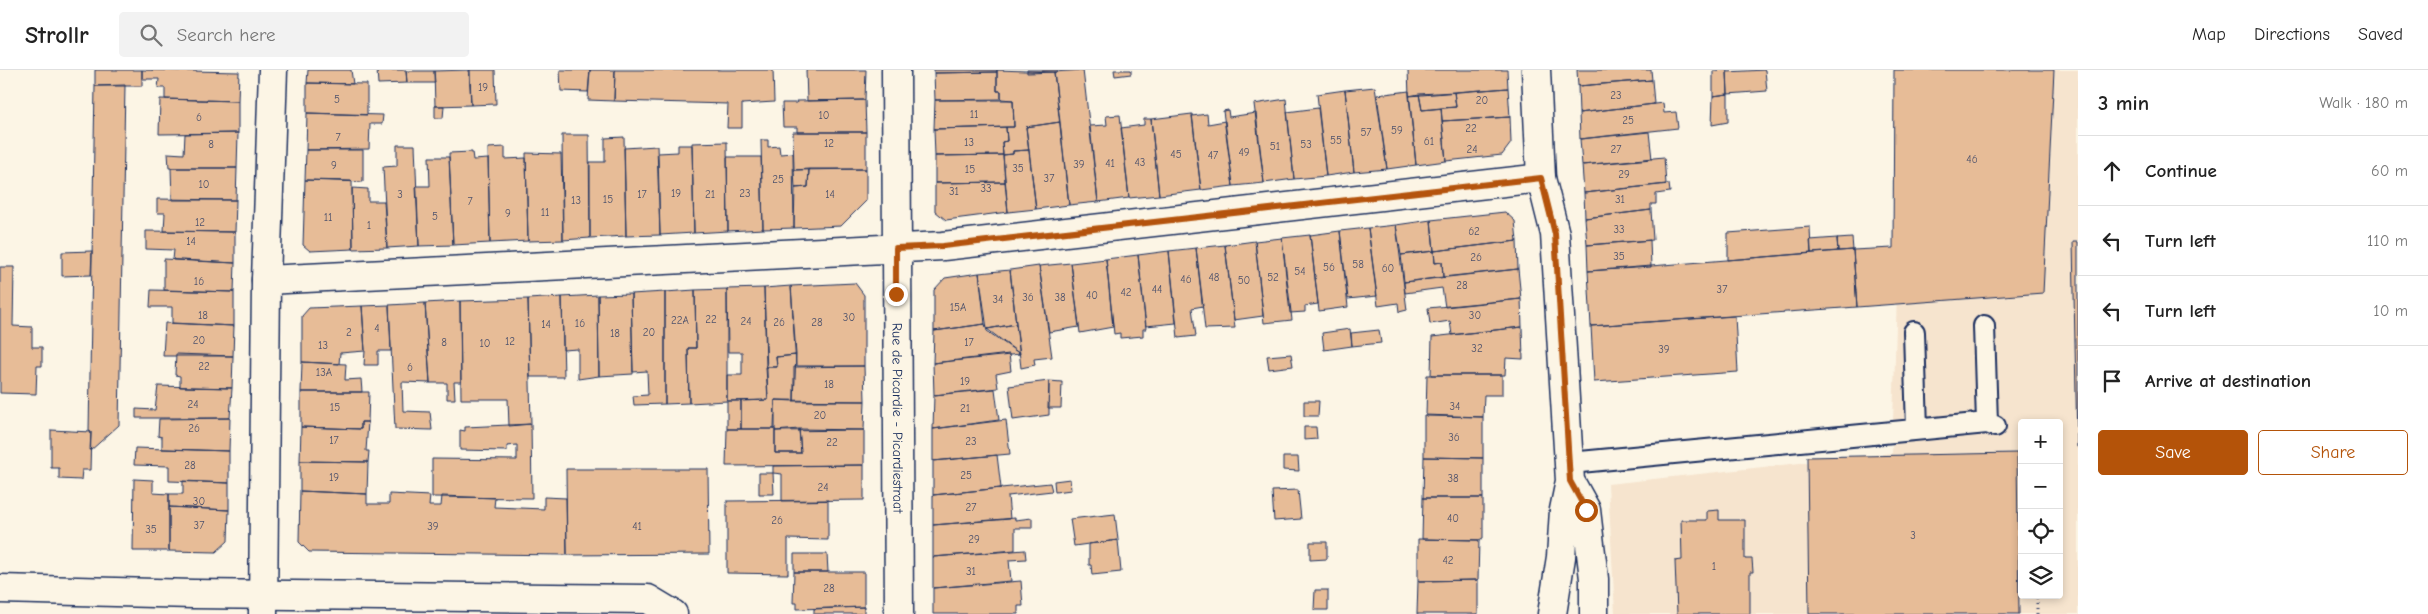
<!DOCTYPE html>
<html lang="en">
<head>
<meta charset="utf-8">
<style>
  :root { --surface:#fff; --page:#f2f2f2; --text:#222; --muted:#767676; --line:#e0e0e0; --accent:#b45309 }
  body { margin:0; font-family:"Comic Neue",sans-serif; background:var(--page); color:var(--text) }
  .controls { position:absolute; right:15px; bottom:15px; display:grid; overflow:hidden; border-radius:5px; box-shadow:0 2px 8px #0003 }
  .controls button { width:45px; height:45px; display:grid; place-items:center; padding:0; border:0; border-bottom:1px solid var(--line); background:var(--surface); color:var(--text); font:25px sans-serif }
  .stop { position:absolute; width:15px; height:15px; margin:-11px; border:4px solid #b45309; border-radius:50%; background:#fff }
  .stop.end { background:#b45309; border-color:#fff; box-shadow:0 1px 5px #0008 }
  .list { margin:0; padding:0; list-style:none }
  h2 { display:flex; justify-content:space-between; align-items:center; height:65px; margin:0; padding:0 20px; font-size:21px }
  h2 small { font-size:16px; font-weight:400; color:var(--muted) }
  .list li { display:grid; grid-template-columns:32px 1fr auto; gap:15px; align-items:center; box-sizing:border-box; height:70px; padding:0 20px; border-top:1px solid var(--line) }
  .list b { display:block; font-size:19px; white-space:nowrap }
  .list em { font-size:16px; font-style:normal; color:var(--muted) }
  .actions { display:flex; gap:10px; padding:15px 20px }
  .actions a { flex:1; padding:11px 0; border:1px solid var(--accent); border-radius:5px; text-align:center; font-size:18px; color:var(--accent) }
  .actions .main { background:var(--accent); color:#fff }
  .icon { flex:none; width:28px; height:28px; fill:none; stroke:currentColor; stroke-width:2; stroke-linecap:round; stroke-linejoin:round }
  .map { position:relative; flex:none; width:2078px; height:544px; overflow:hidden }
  header { display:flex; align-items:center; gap:30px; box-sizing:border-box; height:70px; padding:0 25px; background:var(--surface); border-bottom:1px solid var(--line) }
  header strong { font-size:24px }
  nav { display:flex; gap:28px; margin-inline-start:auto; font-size:18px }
  .search { width:350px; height:45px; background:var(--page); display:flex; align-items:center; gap:12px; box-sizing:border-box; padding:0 18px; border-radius:5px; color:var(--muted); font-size:19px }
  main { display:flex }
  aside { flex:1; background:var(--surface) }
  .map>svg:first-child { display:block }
  .built { fill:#f6e4ce; fill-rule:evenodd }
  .building { fill:#e7bc97; stroke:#1b2f5e }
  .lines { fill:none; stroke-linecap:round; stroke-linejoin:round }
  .service-casing { stroke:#1b2f5e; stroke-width:24 }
  .minor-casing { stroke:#1b2f5e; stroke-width:31 }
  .secondary-casing { stroke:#1b2f5e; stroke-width:31 }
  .path { stroke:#1b2f5e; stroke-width:3; stroke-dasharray:1 4; stroke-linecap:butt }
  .service { stroke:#fcf5e5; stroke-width:20 }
  .minor { stroke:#fcf5e5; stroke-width:28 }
  .secondary { stroke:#fcf5e5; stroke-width:28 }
  .route { stroke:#b45309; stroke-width:6 }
  .labels { text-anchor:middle; stroke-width:4.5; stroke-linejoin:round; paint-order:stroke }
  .number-label { font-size:11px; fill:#4e526c }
  .street-label { font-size:14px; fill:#1b2f5e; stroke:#fcf5e5 }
</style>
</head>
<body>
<header>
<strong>Strollr</strong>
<div class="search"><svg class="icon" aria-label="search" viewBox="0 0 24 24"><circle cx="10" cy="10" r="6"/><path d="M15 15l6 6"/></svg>Search here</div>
<nav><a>Map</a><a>Directions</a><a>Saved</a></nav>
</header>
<main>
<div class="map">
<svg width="2078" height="544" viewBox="0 0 2078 544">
  <rect width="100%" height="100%" fill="#fcf5e5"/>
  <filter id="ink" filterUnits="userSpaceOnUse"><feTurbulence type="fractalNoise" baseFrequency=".02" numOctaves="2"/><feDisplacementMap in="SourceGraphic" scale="10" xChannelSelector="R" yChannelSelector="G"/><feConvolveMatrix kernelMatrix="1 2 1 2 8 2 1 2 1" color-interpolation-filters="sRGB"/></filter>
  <g filter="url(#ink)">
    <path class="built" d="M1904 0H2078V544H1615L1608 414 1892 383ZM2022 353H2059V525H2022Z"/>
    <path class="building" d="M95 0H142V16H95Z
      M142 0 239 2 238 31 165 29V18H158L159 9H142Z
      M308 0H351L353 14 307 13Z
      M377 0H406L407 13 378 14Z
      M469 0H495L496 34 471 35Z
      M470 0 471 35 435 36 434 1Z
      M560 0H590L588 22 561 21Z
      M590 0H615L614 31 588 30Z
      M615 0H773L774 32 742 34V58H727L728 34 614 31Z
      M806 0H866L865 30 807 31Z
      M934 0H997V2L934 3Z
      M997 0 1054 2 1060 52 1026 57 1029 80 1013 81V84L1003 85 1002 72 1007 71 1006 57H1014L1013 30 1001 29V21H997Z
      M1027 0H1058V2L1027 3Z
      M1083 0 1098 132 1069 135 1054 2Z
      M1114 0H1131V4L1115 6Z
      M1408 0H1507L1508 18 1409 26Z
      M1577 0H1651L1652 10 1578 16Z
      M1727 0 1728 24 1713 26V1Z
      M1765 0 1767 21 1728 24 1727 2Z
      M1894 0H2054L2043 223 1857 237 1853 180 1893 178Z
      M406 1H434L435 13H407Z
      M997 2V21H1001V29L935 30 934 3Z
      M1652 10 1654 34 1579 43 1578 16Z
      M307 13 367 14V45L307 43Z
      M125 15 119 355 90 381 91 362 89 361 95 16Z
      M1375 17 1387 99 1354 102 1345 20Z
      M1508 18 1510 47 1442 51 1441 38 1456 37 1454 22Z
      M1345 20 1354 102 1326 106 1317 24Z
      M1409 21 1416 95 1387 99 1377 25Z
      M1454 22 1456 37 1422 40 1419 24Z
      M1419 24 1422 40 1441 38 1446 91 1416 95 1409 26Z
      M1728 24V52L1712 55 1713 26Z
      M160 29 238 31V63L159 64Z
      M1286 29 1294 109 1264 113 1254 34Z
      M865 30 866 62H797V57H783L782 33H797L796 31Z
      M935 30H1013L1014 57 934 59Z
      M1663 33 1664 43 1676 42 1678 58 1580 69 1579 43Z
      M435 36H444L443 48H435Z
      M1318 38 1326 106 1294 109 1287 42Z
      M1228 40 1229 47 1256 43 1264 113 1233 116 1223 41Z
      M307 43 383 45 382 54H370L369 79 306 80Z
      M1192 44 1201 120 1159 125 1151 49Z
      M1207 44 1208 54 1225 51 1233 116 1201 120 1192 46Z
      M1120 45 1129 128 1098 132 1090 56 1107 55 1106 46Z
      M1510 47 1511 73 1502 85 1446 91 1442 51Z
      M1144 49H1151L1159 125 1129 128 1121 58 1144 55Z
      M1060 52 1069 135 1036 139 1026 57Z
      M1006 57 1007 71 1002 72 1003 85 935 86 934 59Z
      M793 62H866V99L794 100Z
      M1649 62 1652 89 1582 95 1580 69Z
      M238 63 237 98H169L168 83 184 84 185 64Z
      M562 65H589L590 168 563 170Z
      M624 67 626 166 590 168V92H605V68Z
      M761 70H768V77L779 76 780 84 793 83 794 158 763 159Z
      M727 72 728 161 694 163 692 73Z
      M397 75H415L419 176 387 178 383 97 397 96Z
      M678 75H692L694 163 660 165 658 83 678 82Z
      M657 76 660 165 626 166 624 78Z
      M505 77V89L526 88 528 171 490 173 488 78Z
      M306 80H363V112L305 110Z
      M1029 80 1036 139 1008 142 1003 85 1013 84V81Z
      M472 82 473 90 488 89 490 173 453 175 449 83Z
      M526 83 561 84 563 170 528 171Z
      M1003 85 1005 112 935 113V86Z
      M429 87H449L453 175 419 176 416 116H430Z
      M727 87H761L763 159 728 161Z
      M1664 87 1666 114 1584 123 1582 95Z
      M171 98H237L236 130H172Z
      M809 99H866V131L841 156 794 158 795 118 808 117Z
      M809 99 808 117 795 118 794 100Z
      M305 110 352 111 353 179 310 181 303 175Z
      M1005 112 1008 142 946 150 935 141V113Z
      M1669 114 1670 122 1656 124V134H1651V140L1585 148 1584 123Z
      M352 118 368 119V131H384L387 178 353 179Z
      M157 129 236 130 235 162 164 161 165 143H157Z
      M1651 140 1653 170 1587 175 1585 148Z
      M1505 142 1515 151 1517 171 1434 181 1431 150Z
      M1431 150 1434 181 1401 185 1396 155Z
      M1396 155 1407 240 1399 242 1398 233 1378 236 1368 158Z
      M1810 157 1811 183 1728 190V163Z
      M1368 158 1377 226 1348 229 1340 161Z
      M146 161 235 162V193L173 190 174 180 146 179Z
      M1340 161 1348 237 1319 241 1310 165Z
      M1310 165 1318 234 1305 236V242L1290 243 1282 168Z
      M1282 168 1292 250 1264 253 1255 171Z
      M1837 168 1838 181 1811 183 1810 170Z
      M1852 168 1853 180 1838 181 1837 169Z
      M1650 170 1651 197 1588 201 1587 175Z
      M1255 171 1263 246 1234 250 1225 175Z
      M1517 171 1518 199 1443 207 1442 192 1435 193 1434 181Z
      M2073 172H2078V377H2077Z
      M1225 175 1235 258 1205 259 1196 178Z
      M1196 178 1203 236 1192 238 1196 266 1178 268 1169 181Z
      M1853 180 1857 237 1591 256 1588 201Z
      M92 181 91 205 62 206V182Z
      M1169 181 1176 253 1146 256 1138 185Z
      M1434 181 1435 193 1442 192 1443 207 1404 212 1401 185Z
      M1138 185 1146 259H1143V266L1120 268V263L1114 264 1106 189Z
      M164 189 235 193 234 222 164 220Z
      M1106 189 1113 257 1080 263 1071 193Z
      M1071 193 1079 257 1049 262 1039 196Z
      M1039 196 1052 287 1034 289 1035 295 1021 298 1010 200Z
      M0 197H14L13 256 32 257V277H42V296H37L36 324 0 323Z
      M1518 199 1521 229 1445 237 1442 218 1405 223 1404 212Z
      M1010 200 1016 254 987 259 979 203Z
      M979 203 985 254 934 261V220L945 208Z
      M855 213 864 225V296H796L791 216Z
      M791 216 796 285 776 287 777 297H766L764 218Z
      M764 218 768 330 727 331V305H742V282H728L727 219Z
      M727 219V331L689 333 688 278H696L695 220Z
      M151 220 234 222V256L172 253V237H150Z
      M695 220 696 278H688L689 333 665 334V222Z
      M665 222V334L634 335 633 326 648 325 647 301 633 302 631 224Z
      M631 224 633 304 599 306 598 225Z
      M598 225 599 306 578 309V279L563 280 562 227Z
      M562 227 564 307H530L528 229Z
      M528 229 531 354 509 356 508 329H461L460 231Z
      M1521 229 1522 257 1452 265 1450 251 1430 254 1428 238Z
      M460 231 461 312H454L455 329H447V313H430L425 233Z
      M425 233 430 313 402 312 403 341 430 342 432 360 395 359 389 235Z
      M389 235 391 281H378V295H364L365 281 362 236Z
      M362 236 365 281 340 283 339 294 302 292V246L309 238Z
      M1735 246 1738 302 1594 312 1591 256Z
      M165 253 234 256 233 286H163Z
      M985 254 987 261 1020 284 933 293 934 261Z
      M1016 254 1020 284 987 259Z
      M1522 257 1523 289 1506 288 1505 305H1431L1432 267Z
      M1350 259 1352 276 1324 280 1322 263Z
      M1379 260 1381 273 1352 276 1351 263Z
      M176 284 233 286 232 318 180 317V306L175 305Z
      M1009 284 1011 301 996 304 998 318 934 325 933 293Z
      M1291 284 1293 296 1269 299 1267 286Z
      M796 285 794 331 775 330 774 359H741V331L768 330 766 297H777L776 287Z
      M302 292 346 294 345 310 361 309 362 322H301Z
      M864 296 865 331H794V297Z
      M1427 305H1502V325H1484L1483 347 1426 346Z
      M1049 311 1062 312 1061 338H1048Z
      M1049 311V345L1013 350 1009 316Z
      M158 316 232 318 230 348H136V339L155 340Z
      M995 319 999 350 933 359 934 325Z
      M301 322H369L368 352H361V359L301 357Z
      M775 330 865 331 864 360 775 361Z
      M727 331H741V359H727Z
      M1304 331H1319L1318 346H1304Z
      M1424 345 1483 347V388L1424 387Z
      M230 348 229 381 162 379V367L158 366 159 349Z
      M1006 350 1010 384 933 391V359Z
      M361 352H368L366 381H369L368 392 300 391 301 357 361 359Z
      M531 354 532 428 432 427V389L517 390V375L507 376V381L460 380V360L465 361V357Z
      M1304 357H1316L1317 369 1304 370Z
      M727 359H775V383H801L799 359 864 360V395L726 396Z
      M799 359 801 383H775V361Z
      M51 360 91 362 90 400H82L81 410 59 409V398H51Z
      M135 378 229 381V413L169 411V396L134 395Z
      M2017 383 2019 544H1809L1807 387Z
      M997 385 1001 418 933 425V391Z
      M1283 387H1298L1299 401 1283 400Z
      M1424 387 1483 388V428H1423Z
      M300 391 368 392 367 424 300 421Z
      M864 395V430L782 431V404L773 403V396Z
      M566 399H708L709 484 567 485Z
      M759 403H773L774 424H759Z
      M134 409 153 410V423L169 424V481H133Z
      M1070 409 1071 420 1055 422 1054 411Z
      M183 411 229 413V440L169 437V424H183Z
      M1050 413 1052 421 1008 426 1010 449 933 455V425Z
      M1298 420 1301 449 1274 451 1272 421Z
      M300 421 367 424V434H389V424L430 426 429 436H441L442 426 495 428 494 437 544 439V427L566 428 567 485 309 482 299 472Z
      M1423 428H1483V468L1479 470 1422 469Z
      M828 430V470L788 469V504L727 503V431Z
      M169 437 229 440 228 471 216 482 169 481Z
      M1719 440V450H1745V489H1752L1753 502H1750V544H1677L1675 491 1682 490 1681 450H1707V441Z
      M1115 444 1118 470 1074 476 1070 449Z
      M1015 448V450L1032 448V458H1015V480L933 487V455Z
      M1418 469 1479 470 1478 510 1418 511Z
      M1118 470 1121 502 1092 505 1091 495H1089V474Z
      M1310 472H1327V489L1310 490Z
      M1025 480 1026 489 1009 490 1011 511 933 518V487Z
      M794 484H827L828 502H794Z
      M794 502H864V537L797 539V533H793Z
      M1478 510V544H1417L1418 511Z
      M1021 511 1023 536H1018V544H933V518Z
      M1315 520H1328V540H1314Z
      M864 537V544H814V539Z"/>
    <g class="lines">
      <defs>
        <path id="service" d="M1984 256 1987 353
          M1914 262 1917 359
          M1570 393 1987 353 1995 356"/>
        <g id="minor">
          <path id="s1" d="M896 0 899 544"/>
          <path d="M266 210 943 176 1541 108"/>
          <path d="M0 519 193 524 648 529 673 544"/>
          <path d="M263 544 266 210 273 0"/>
        </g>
        <path id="secondary" d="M1536 0 1541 108 1555 164 1570 411 1564 440 1561 487 1552 544
          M1570 411 1586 440 1594 509V544"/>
      </defs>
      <use href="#service" class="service-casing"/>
      <use href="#minor" class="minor-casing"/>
      <use href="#secondary" class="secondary-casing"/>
      <path class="path" d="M2037 544V525"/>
      <use href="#service" class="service"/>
      <use href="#minor" class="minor"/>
      <use href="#secondary" class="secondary"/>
    </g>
  </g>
  <g class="lines" filter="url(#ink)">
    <path class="route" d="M896 224V178L943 176 1541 108 1555 164 1570 411 1586 440"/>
  </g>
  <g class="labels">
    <g class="number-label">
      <text x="483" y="21">19</text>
      <text x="1616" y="29">23</text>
      <text x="337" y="33">5</text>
      <text x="1482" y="34">20</text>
      <text x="974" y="48">11</text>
      <text x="824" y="49">10</text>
      <text x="199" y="51">6</text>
      <text x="1628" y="54">25</text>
      <text x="1471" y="62">22</text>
      <text x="1397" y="64">59</text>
      <text x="1366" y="66">57</text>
      <text x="338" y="71">7</text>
      <text x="1336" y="74">55</text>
      <text x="1429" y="75">61</text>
      <text x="969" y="76">13</text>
      <text x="829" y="77">12</text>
      <text x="211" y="78">8</text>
      <text x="1306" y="78">53</text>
      <text x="1275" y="80">51</text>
      <text x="1472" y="83">24</text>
      <text x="1616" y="83">27</text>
      <text x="1244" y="86">49</text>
      <text x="1176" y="88">45</text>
      <text x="1213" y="89">47</text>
      <text x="1972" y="93">46</text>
      <text x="1140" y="96">43</text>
      <text x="1110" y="97">41</text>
      <text x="1079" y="98">39</text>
      <text x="334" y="99">9</text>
      <text x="1018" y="102">35</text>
      <text x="970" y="103">15</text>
      <text x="1624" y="108">29</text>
      <text x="1049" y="112">37</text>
      <text x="778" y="113">25</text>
      <text x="204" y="118">10</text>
      <text x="986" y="122">33</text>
      <text x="954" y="125">31</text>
      <text x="676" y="127">19</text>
      <text x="745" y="127">23</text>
      <text x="400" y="128">3</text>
      <text x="642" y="128">17</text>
      <text x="710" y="128">21</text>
      <text x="830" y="128">14</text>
      <text x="608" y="133">15</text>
      <text x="1620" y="133">31</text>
      <text x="576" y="134">13</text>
      <text x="470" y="135">7</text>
      <text x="545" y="146">11</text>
      <text x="508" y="147">9</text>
      <text x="435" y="150">5</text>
      <text x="328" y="151">11</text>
      <text x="200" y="156">12</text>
      <text x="369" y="159">1</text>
      <text x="1619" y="163">33</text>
      <text x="1474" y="165">62</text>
      <text x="191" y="175">14</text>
      <text x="1619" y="190">35</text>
      <text x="1476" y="191">26</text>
      <text x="1358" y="198">58</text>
      <text x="1329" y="201">56</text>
      <text x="1388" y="202">60</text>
      <text x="1300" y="205">54</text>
      <text x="1214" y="211">48</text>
      <text x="1273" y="211">52</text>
      <text x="1186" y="213">46</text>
      <text x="1244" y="214">50</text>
      <text x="199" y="215">16</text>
      <text x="1462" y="219">28</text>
      <text x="1157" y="223">44</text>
      <text x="1722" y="223">37</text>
      <text x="1126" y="226">42</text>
      <text x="1092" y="229">40</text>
      <text x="1028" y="231">36</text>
      <text x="1060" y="231">38</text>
      <text x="998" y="233">34</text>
      <text x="958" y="241">15A</text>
      <text x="203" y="249">18</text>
      <text x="1475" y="249">30</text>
      <text x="849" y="251">30</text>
      <text x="711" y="253">22</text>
      <text x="680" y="254">22A</text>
      <text x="746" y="255">24</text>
      <text x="779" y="256">26</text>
      <text x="817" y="256">28</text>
      <text x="580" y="257">16</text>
      <text x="546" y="258">14</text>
      <text x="377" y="262">4</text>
      <text x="349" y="266">2</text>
      <text x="649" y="266">20</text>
      <text x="615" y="267">18</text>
      <text x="199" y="274">20</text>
      <text x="510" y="275">12</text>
      <text x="444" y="276">8</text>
      <text x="969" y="276">17</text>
      <text x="485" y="277">10</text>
      <text x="323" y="279">13</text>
      <text x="1477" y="282">32</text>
      <text x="1664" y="283">39</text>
      <text x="204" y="300">22</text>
      <text x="410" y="301">6</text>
      <text x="324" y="306">13A</text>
      <text x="965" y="315">19</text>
      <text x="829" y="318">18</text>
      <text x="193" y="338">24</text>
      <text x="1455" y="340">34</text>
      <text x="335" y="341">15</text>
      <text x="965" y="342">21</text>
      <text x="820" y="349">20</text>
      <text x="194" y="362">26</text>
      <text x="1454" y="371">36</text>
      <text x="334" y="374">17</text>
      <text x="971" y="375">23</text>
      <text x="832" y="376">22</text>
      <text x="190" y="399">28</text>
      <text x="966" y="409">25</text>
      <text x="334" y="411">19</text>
      <text x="1453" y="412">38</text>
      <text x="823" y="421">24</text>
      <text x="199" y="435">30</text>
      <text x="971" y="441">27</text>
      <text x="1453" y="452">40</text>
      <text x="777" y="454">26</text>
      <text x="199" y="459">37</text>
      <text x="433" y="460">39</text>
      <text x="637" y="460">41</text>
      <text x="151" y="463">35</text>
      <text x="1913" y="469">3</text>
      <text x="974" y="473">29</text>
      <text x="1448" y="494">42</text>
      <text x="1714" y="500">1</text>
      <text x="971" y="505">31</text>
      <text x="829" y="522">28</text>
    </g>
    <g class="street-label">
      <text dy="5" stroke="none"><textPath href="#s1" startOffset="348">Rue de Picardie - Picardiestraat</textPath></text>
    </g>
  </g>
</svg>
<div class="controls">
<button>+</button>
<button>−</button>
<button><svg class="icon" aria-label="locate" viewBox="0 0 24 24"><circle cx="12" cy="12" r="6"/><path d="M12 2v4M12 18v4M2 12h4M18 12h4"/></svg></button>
<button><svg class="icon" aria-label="layers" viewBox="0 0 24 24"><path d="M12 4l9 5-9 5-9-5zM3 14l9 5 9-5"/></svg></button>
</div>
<div class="stop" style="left:1586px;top:440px"></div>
<div class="stop end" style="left:896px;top:224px"></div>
</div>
<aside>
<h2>3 min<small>Walk · 180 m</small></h2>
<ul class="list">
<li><svg class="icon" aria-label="ahead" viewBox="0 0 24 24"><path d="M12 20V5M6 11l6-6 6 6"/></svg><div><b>Continue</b></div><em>60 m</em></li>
<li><svg class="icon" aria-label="left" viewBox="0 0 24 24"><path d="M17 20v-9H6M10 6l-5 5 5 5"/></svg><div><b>Turn left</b></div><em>110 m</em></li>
<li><svg class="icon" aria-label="left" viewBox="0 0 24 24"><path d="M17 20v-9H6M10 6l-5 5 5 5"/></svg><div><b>Turn left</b></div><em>10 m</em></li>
<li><svg class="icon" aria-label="arrive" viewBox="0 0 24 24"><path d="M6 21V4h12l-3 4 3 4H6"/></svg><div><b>Arrive at destination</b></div></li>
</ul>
<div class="actions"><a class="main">Save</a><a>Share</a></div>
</aside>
</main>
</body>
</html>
